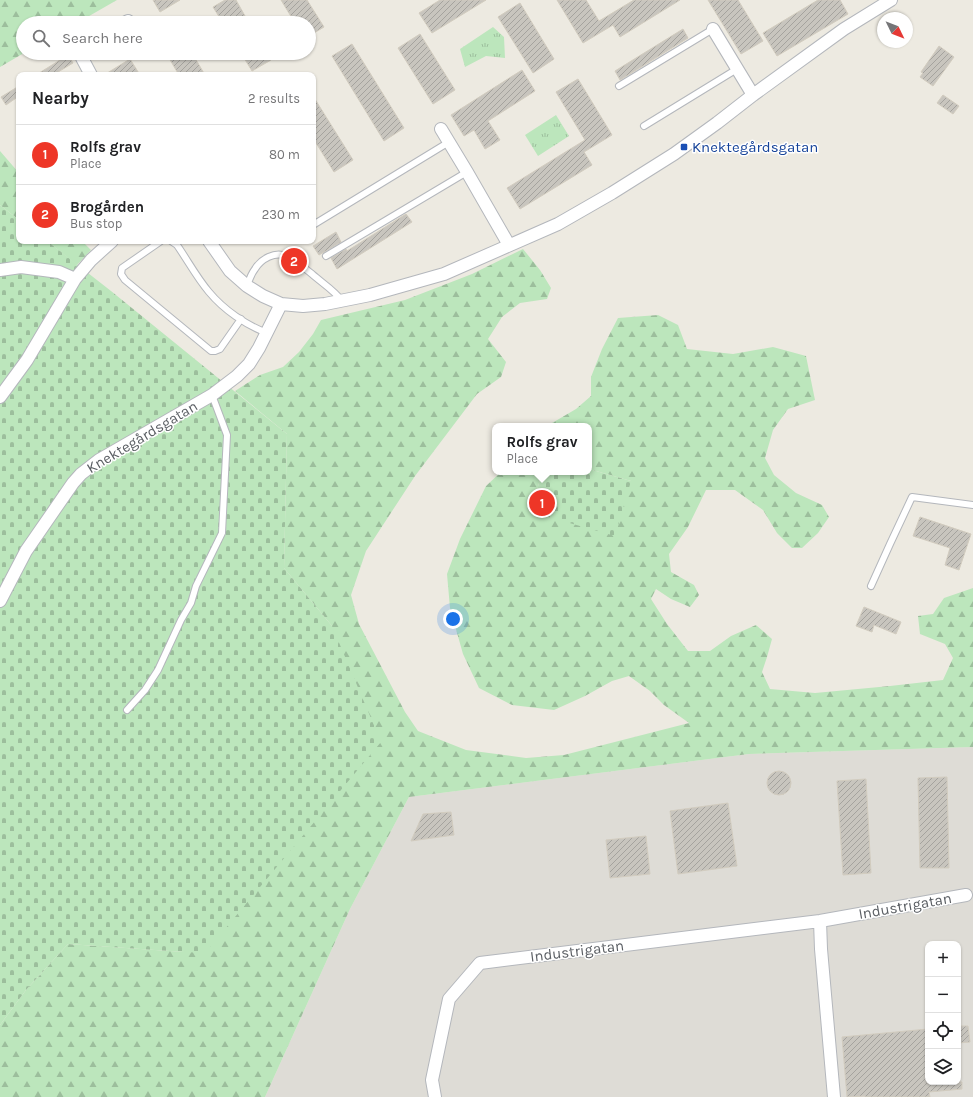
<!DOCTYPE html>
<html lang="en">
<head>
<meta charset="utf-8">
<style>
  :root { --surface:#fff; --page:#f2f2f2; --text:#202124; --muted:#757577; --line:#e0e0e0; --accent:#ee3627 }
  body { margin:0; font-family:Karla,sans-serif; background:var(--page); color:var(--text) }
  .controls { position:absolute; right:12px; bottom:12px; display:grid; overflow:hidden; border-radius:8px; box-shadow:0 1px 3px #0004 }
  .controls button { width:36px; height:36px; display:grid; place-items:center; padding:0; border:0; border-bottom:1px solid var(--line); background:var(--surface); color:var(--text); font:20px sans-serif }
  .compass { position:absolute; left:877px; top:12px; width:36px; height:36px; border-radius:50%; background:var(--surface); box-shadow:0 1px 3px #0004; rotate:133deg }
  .you { position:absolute; left:453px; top:619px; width:14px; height:14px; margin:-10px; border:3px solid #fff; border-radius:50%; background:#1a73e8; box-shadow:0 0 0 6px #1a73e833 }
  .badge { display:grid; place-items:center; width:26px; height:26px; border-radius:50%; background:var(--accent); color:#fff; font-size:13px; font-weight:700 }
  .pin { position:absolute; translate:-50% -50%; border:2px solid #fff; box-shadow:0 1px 4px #0006 }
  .popup { position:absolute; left:492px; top:423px; width:100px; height:52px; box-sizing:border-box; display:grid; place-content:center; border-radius:8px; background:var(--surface); filter:drop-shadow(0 1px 3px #0005); font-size:13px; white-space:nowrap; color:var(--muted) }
  .popup b { font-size:15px; color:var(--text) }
  .popup::after { content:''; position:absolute; left:50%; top:100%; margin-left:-8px; border:8px solid transparent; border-top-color:var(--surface) }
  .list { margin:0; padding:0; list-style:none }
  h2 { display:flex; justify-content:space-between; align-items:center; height:52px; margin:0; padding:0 16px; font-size:17px }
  h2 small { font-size:13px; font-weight:400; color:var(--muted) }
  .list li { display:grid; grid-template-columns:26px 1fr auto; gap:12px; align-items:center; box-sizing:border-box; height:60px; padding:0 16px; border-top:1px solid var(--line) }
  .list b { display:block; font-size:15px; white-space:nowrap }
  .list p { margin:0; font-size:13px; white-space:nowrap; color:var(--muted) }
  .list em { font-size:13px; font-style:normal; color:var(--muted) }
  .icon { flex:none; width:22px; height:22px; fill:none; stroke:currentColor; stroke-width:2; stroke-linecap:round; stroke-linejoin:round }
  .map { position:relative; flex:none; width:973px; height:1097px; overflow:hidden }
  .search { position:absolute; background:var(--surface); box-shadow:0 1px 3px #0004; left:16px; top:16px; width:300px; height:44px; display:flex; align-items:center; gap:10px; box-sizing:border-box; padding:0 14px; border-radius:22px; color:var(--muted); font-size:15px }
  .panel { position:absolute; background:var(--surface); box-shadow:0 1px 3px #0004; left:16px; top:72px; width:300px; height:172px; border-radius:8px }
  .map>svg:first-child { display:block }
  .industrial { fill:#dedcd6; fill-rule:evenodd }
  .forest { fill:url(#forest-firs) }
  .cemetery { fill:url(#cemetery-stones) }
  .park { fill:url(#park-tufts) }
  .building { fill:url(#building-hatch); stroke:#d2ccbf }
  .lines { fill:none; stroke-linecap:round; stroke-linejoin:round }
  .service-casing { stroke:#b4b7bc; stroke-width:8 }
  .minor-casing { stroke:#b4b7bc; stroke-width:14 }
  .service { stroke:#fff; stroke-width:6 }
  .minor { stroke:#fff; stroke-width:12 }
  .transit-dot { fill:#1a4fb4; stroke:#fff; stroke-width:1.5 }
  .labels { text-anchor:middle; stroke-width:3; stroke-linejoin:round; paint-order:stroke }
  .transit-label { font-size:15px; fill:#164399; stroke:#fff; text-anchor:start }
  .street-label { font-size:15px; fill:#5a5e63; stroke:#fff }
</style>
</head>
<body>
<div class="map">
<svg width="973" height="1097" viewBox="0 0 973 1097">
  <defs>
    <pattern id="forest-firs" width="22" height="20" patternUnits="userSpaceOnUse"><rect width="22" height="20" fill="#bce6bc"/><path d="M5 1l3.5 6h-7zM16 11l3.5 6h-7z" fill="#9cbe9c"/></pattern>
    <pattern id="cemetery-stones" width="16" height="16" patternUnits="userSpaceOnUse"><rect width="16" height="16" fill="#bce6bc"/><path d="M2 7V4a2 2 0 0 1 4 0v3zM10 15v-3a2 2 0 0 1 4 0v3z" fill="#9cbe9c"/></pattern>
    <pattern id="park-tufts" width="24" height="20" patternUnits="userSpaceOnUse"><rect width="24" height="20" fill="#bce6bc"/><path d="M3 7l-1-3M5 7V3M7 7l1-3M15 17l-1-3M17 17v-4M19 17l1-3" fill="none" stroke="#9cbe9c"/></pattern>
    <pattern id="building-hatch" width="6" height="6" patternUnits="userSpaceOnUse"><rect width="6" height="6" fill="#c8c5be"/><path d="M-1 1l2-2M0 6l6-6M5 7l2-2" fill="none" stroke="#a5a39e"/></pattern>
  </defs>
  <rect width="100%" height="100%" fill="#edeae1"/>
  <path class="industrial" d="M973 747V1097H265L350 909 409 797 749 754ZM928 944H958V1082H928Z"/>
  <path class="forest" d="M0 0H117L77 23H23V53H24L0 67Z
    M0 151 19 173V220L0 205Z
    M47 241H82L91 250 77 265Z
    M523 249 540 270 551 288 547 299 520 303 502 317 488 339 506 362 501 377 477 394 415 476 366 551 351 595 359 624 405 712 418 731 466 750 526 758 564 755 689 723 664 705 650 691 629 676 612 681 585 696 554 710 512 705 479 688 463 654 450 608 447 574 460 539 486 486 501 472H542L531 512 631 481 589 469V426H547L576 409 591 396V377L602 349 618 318 658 315 678 325 687 349 733 354 773 347 806 356 815 400 788 409 773 430 765 458 774 475 796 493 822 505 829 517 818 533 802 548H792L777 533 763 510 735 490H706L688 527 669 554 671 572 694 585 699 595 690 607 671 599 656 589 651 599 667 624 688 651H710L731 636 756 625 772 639 767 657 762 672 770 689 815 693 890 686 943 680 953 658 945 644 920 634 918 616 933 614 944 598 973 588V747L749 754 409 797 350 909 265 1097H0V1025L26 990 68 944 184 952 332 626 284 568 287 434 235 391 260 375 283 367 299 352 313 334 321 320 405 300 472 274Z"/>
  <path class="cemetery" d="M0 205 19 220V241H47L111 291 287 434 284 568 332 626 381 742 205 953 184 952 68 944 26 990 0 1025Z
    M589 469 631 481 615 536 531 512 542 472H589Z"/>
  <path class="park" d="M493 27 504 37 505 58 486 56 465 67 460 49Z
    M556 115 569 136 538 156 525 135Z"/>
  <path class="building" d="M153 0H180L160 12Z
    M225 0H236L249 23H223L213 7Z
    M281 0H307L324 27 309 36V23H295Z
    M440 0H486L432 33 419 13Z
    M557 0H586L599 21 634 0H680L620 37 613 25 583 43Z
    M708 0H738L763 41 741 54Z
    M818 0H840L848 14 777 56 763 33Z
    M520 3 554 59 533 73 498 17Z
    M683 29 688 38 620 80 615 71Z
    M420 34 455 90 433 104 398 48Z
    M352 44 404 128 384 141 332 56Z
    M939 46 954 57 933 86 920 77 923 73 921 72Z
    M166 53H192L205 75H179Z
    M241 53H267L271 60 252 71Z
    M68 55 73 63 53 75H36Z
    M130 59 140 75H104Z
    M522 70 535 91 488 121 500 140 485 149 474 130 464 136 451 115Z
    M578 79 612 135 584 152 592 165 520 209 507 188 585 140 556 92Z
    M19 86V96L6 105 1 97Z
    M943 95 959 106 953 114 937 103Z
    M313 96 353 160 334 172 313 138Z
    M406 214 412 222 337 269 331 258 346 249 347 251Z
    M336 232 341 242 319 255 313 246Z
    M920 517 971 534 959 570 945 565 950 548 913 536Z
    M864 607 901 622 896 634 874 625 872 632 856 626Z
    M767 783a12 12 0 1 1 24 0a12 12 0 1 1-24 0Z
    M947 777 949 868H920L918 778Z
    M866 779 871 873 843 875 837 781Z
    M728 803 737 866 678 874 670 811Z
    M451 812 454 835 411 841 423 814Z
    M646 836 650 874 610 878 606 840Z
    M958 1026H968L970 1042 958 1043Z
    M928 1029V1082H962V1089L929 1092 930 1097H865V1096L847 1097 842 1037Z"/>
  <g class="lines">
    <defs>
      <path id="service" d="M619 86 713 29
        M644 126 737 69
        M313 225 449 142
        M161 241 122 268 121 274 125 280 211 351H215L220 349 241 319
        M171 241 177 245C188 261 197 278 209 292 224 310 246 325 267 333
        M326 256 467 172
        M247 286C249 280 251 274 255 269 261 259 275 251 286 256 296 261 304 268 312 274 322 283 334 290 342 301
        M871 586 890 544 912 497 973 505
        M127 710 145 690 158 670 181 620 191 603 196 586 222 533 227 435 212 395"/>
      <path id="minor" d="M124 23 128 21
        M713 29 753 95
        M82 53V58L91 75
        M441 129 467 172 509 245
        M209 241 230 271 247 286 263 296 281 304 303 306 325 304 370 295 444 274 558 224 612 193 674 154 717 123 753 95 844 29 891 0
        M0 270 21 267 59 272 75 279
        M0 397 27 360 75 279 91 260 112 241
        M0 601 26 551 73 483 81 474 99 460 212 395 237 376 249 364 259 348 281 304
        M820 921 821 949 834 1097
        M435 1097 432 1080 449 999 480 963 820 921 966 895"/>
    </defs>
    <use href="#service" class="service-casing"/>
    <use href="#minor" class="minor-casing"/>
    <use href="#service" class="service"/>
    <use href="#minor" class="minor"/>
  </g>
  <rect class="transit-dot" x="680" y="143" width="8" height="8" rx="2"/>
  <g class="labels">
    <g class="transit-label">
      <text x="692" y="152">Knektegårdsgatan</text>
    </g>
    <g class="street-label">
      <text transform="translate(142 437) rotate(-31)" y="5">Knektegårdsgatan</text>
      <text transform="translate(905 906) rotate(-10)" y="5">Industrigatan</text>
      <text transform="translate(577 951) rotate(-7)" y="5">Industrigatan</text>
    </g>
  </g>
</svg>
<div class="controls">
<button>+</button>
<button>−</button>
<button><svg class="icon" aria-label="locate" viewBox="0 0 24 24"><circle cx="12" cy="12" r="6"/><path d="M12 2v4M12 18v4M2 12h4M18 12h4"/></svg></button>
<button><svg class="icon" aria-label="layers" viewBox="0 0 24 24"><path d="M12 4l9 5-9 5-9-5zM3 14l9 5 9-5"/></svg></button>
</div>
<svg class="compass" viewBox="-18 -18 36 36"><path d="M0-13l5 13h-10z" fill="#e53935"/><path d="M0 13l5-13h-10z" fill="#757577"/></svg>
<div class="you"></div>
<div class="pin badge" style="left:542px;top:503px">1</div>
<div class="popup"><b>Rolfs grav</b>Place</div>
<div class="pin badge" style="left:294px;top:261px">2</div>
<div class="search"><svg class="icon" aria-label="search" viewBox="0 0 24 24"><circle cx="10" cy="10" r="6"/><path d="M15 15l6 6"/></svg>Search here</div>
<section class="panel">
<h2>Nearby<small>2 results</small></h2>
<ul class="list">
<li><span class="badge">1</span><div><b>Rolfs grav</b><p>Place</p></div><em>80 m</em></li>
<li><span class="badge">2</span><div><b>Brogården</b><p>Bus stop</p></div><em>230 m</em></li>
</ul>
</section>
</div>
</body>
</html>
